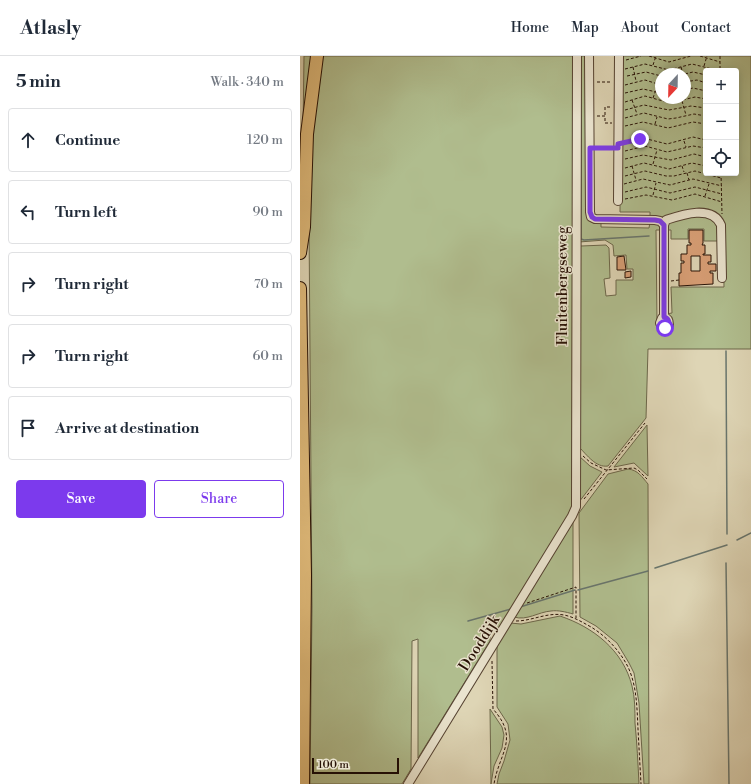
<!DOCTYPE html>
<html lang="en">
<head>
<meta charset="utf-8">
<style>
  :root { --surface:#fff; --page:#f2f2f3; --text:#1f2937; --muted:#747a83; --line:#e0e1e3; --accent:#7c3aed }
  body { margin:0; font-family:"Libre Bodoni",serif; background:var(--page); color:var(--text) }
  .controls { position:absolute; right:12px; top:12px; display:grid; overflow:hidden; border-radius:4px; box-shadow:0 2px 10px #0003 }
  .controls button { width:36px; height:36px; display:grid; place-items:center; padding:0; border:0; border-bottom:1px solid var(--line); background:var(--surface); color:var(--text); font:20px sans-serif }
  .compass { position:absolute; left:355px; top:12px; width:36px; height:36px; border-radius:50%; background:var(--surface); box-shadow:0 2px 10px #0003; rotate:202deg }
  .scale { position:absolute; left:12px; bottom:10px; width:87px; box-sizing:border-box; padding-left:4px; border:2px solid #271105; border-top:0; font-size:11px; line-height:14px; white-space:nowrap; color:#271105; -webkit-text-stroke:3px #eae4cf; paint-order:stroke }
  .stop { position:absolute; width:12px; height:12px; margin:-9px; border:3px solid #7c3aed; border-radius:50%; background:#fff }
  .stop.end { background:#7c3aed; border-color:#fff; box-shadow:0 1px 4px #0008 }
  .list { margin:0; padding:0; list-style:none }
  h2 { display:flex; justify-content:space-between; align-items:center; height:52px; margin:0; padding:0 16px; font-size:17px }
  h2 small { font-size:13px; font-weight:400; color:var(--muted) }
  .list li { display:grid; grid-template-columns:26px 1fr auto; gap:12px; align-items:center; box-sizing:border-box; height:64px; margin:0 8px 8px; padding:0 8px; border:1px solid var(--line); border-radius:4px }
  .list b { display:block; font-size:15px; white-space:nowrap }
  .list em { font-size:13px; font-style:normal; color:var(--muted) }
  .actions { display:flex; gap:8px; padding:12px 16px }
  .actions a { flex:1; padding:9px 0; border:1px solid var(--accent); border-radius:4px; text-align:center; font-size:14px; color:var(--accent) }
  .actions .main { background:var(--accent); color:#fff }
  .icon { flex:none; width:22px; height:22px; fill:none; stroke:currentColor; stroke-width:2; stroke-linecap:round; stroke-linejoin:round }
  .map { position:relative; flex:none; width:451px; height:728px; overflow:hidden }
  header { display:flex; align-items:center; gap:24px; box-sizing:border-box; height:56px; padding:0 20px; background:var(--surface); border-bottom:1px solid var(--line) }
  header strong { font-size:19px }
  nav { display:flex; gap:22px; margin-inline-start:auto; font-size:14px }
  main { display:flex }
  aside { flex:1; background:var(--surface) }
  .map>svg:first-child { display:block }
  .green { fill:#b0bd8e; stroke:#6c674a; fill-rule:evenodd }
  .lines { fill:none; stroke-linecap:round; stroke-linejoin:round }
  .stream { stroke:#68756d; stroke-width:1.5 }
  .building { fill:#d99f76; stroke:#271105; fill-rule:evenodd }
  .minor-casing { stroke:#554231; stroke-width:10 }
  .highway-casing { stroke:#271105; stroke-width:14 }
  .path { stroke:#271105; stroke-width:1; stroke-dasharray:3 2; stroke-linecap:butt }
  .minor { stroke:#eae4cf; stroke-width:8 }
  .highway { stroke:#dfba7a; stroke-width:12 }
  .route { stroke:#7c3aed; stroke-width:5 }
  .labels { text-anchor:middle; stroke-width:3; stroke-linejoin:round; paint-order:stroke }
  .street-label { font-size:15px; fill:#271105; stroke:#eae4cf }
</style>
</head>
<body>
<header>
<strong>Atlasly</strong>
<nav><a>Home</a><a>Map</a><a>About</a><a>Contact</a></nav>
</header>
<main>
<aside>
<h2>5 min<small>Walk · 340 m</small></h2>
<ul class="list">
<li><svg class="icon" aria-label="ahead" viewBox="0 0 24 24"><path d="M12 20V5M6 11l6-6 6 6"/></svg><div><b>Continue</b></div><em>120 m</em></li>
<li><svg class="icon" aria-label="left" viewBox="0 0 24 24"><path d="M17 20v-9H6M10 6l-5 5 5 5"/></svg><div><b>Turn left</b></div><em>90 m</em></li>
<li><svg class="icon" aria-label="right" viewBox="0 0 24 24"><path d="M7 20v-9h11M14 6l5 5-5 5"/></svg><div><b>Turn right</b></div><em>70 m</em></li>
<li><svg class="icon" aria-label="right" viewBox="0 0 24 24"><path d="M7 20v-9h11M14 6l5 5-5 5"/></svg><div><b>Turn right</b></div><em>60 m</em></li>
<li><svg class="icon" aria-label="arrive" viewBox="0 0 24 24"><path d="M6 21V4h12l-3 4 3 4H6"/></svg><div><b>Arrive at destination</b></div></li>
</ul>
<div class="actions"><a class="main">Save</a><a>Share</a></div>
</aside>
<div class="map">
<svg width="451" height="728" viewBox="0 0 451 728">
  <rect width="100%" height="100%" fill="#ded5b5"/>
  <filter id="stains"><feTurbulence type="fractalNoise" baseFrequency=".005" numOctaves="4"/><feColorMatrix values="0 0 0 0 .2 0 0 0 0 .09 0 0 0 0 .02 0 0 0 .5 -.17"/></filter>
  <radialGradient id="worn" r=".72"><stop offset=".6" stop-color="#630" stop-opacity="0"/><stop offset="1" stop-color="#630" stop-opacity=".3"/></radialGradient>
  <path class="green" d="M4 0H14L3 76Z
    M21 0H273L272 455 196 578 195 558 190 559V585L118 702V583L112 585 111 713 102 728H10L12 551 9 168 11 92Z
    M278 0H287V158L301 166V171L349 172 350 166 360 169 361 174H356L357 268 364 274 366 258 372 257 371 231H424L423 168 419 161 378 157 361 163 350 161V156H320L321 0H451V293H348L346 362 308 410C296 412 287 399 279 391V192L281 190 306 189 309 192 310 222 304 223 306 240 316 239V224H333V213H327L326 199 314 200 313 189 305 184 279 186ZM406 15H436V117H406ZM361 18H385V42H361Z
    M390 160C413 160 418 161 418 185H404V173H388V183H371V174H367V166Z
    M347 369 348 420 334 407 314 411Z
    M279 400 290 410 302 416 279 446Z
    M328 413C338 414 342 421 348 428L349 728H344L339 647 334 617 329 607 317 587 296 570 280 561 279 457 308 418Z
    M273 466V558C266 556 258 554 251 555 238 556 227 565 214 561Z
    M260 560C293 571 323 594 332 630 335 641 335 655 335 667 337 687 338 708 339 728H197L199 718 204 705 210 684 208 668 197 651V588L210 567 221 568Z
    M190 653 202 671 204 679 202 692 194 710 191 728Z"/>
  <g class="lines">
    <path class="stream" d="M281 0V183L284 184 349 180
      M426 295 427 478
      M437 484 451 477
      M426 507 429 728
      M355 512 427 489
      M278 534 348 515
      M220 551 275 534
      M168 565 211 553"/>
  </g>
  <path class="building" d="M389 174H403V187L402 189H405V198H403V199H411V206H408V208H416V215H410V217H413V228L379 230V217H381V207H384V205H381V198H387V189H391V187H389ZM391 200H400V215H391Z
    M324 200 326 214H317V201Z
    M331 215V221L325 222V216Z"/>
  <g class="lines">
    <defs>
      <path id="minor" d="M289 0 290 156 291 161 295 163 355 164 360 165 364 169V261L362 262 360 267 362 271 366 272 369 269C369 265 368 262 364 261
        M318 145 319 0
        M364 169 366 164C381 159 412 148 421 169L422 222
        M108 728 272 460 276 451 277 0"/>
      <path id="highway" d="M0 197 4 171 7 78 17 0
        M0 232 5 519 3 728"/>
    </defs>
    <use href="#minor" class="minor-casing"/>
    <use href="#highway" class="highway-casing"/>
    <path class="path" d="M349 0 369 6 391 0
      M400 0 420 6
      M420 0V14
      M326 4 341 0
      M353 9 356 0
      M404 10 407 0
      M333 11 336 25
      M381 11 383 18
      M325 13 345 8 369 14 392 8 420 15
      M385 18 393 16 406 19
      M327 20 346 16 361 20
      M297 26H312
      M385 26 397 24 406 27
      M325 29 345 24 361 29
      M385 34 393 32 406 35
      M325 37 343 33 361 37
      M353 42 358 28
      M405 42 406 37
      M332 44 337 58
      M382 45 386 59
      M325 46 345 40 370 47 395 41 406 43
      M325 54 344 49 369 54 391 50 406 52
      M305 59V51H312
      M297 60H305V67H312
      M325 62 344 57 368 63 376 62 394 58 406 60
      M355 68 357 61
      M325 70 343 66 368 72 393 66 406 68
      M384 85 386 91
      M325 87 343 82 367 88 393 81 406 84
      M297 92H312
      M325 95 345 90 367 96 393 90 406 92
      M325 103 343 99 371 104 394 98 406 101
      M353 108 357 94
      M404 108 406 103
      M332 110 336 124
      M382 110 384 116
      M325 112 344 107 369 113 392 107 406 110
      M387 117 389 124
      M421 117 422 158
      M325 120 345 115 366 120H374L395 115 421 122
      M324 128 343 123 370 129 393 123 422 130
      M325 136 346 131 370 137 395 131 422 138
      M353 139 356 127
      M405 140 409 128
      M325 143 346 139 372 144 395 138 422 146
      M371 225 379 224
      M283 400 291 407 306 414 334 412 338 414 347 423
      M284 443 345 367
      M227 547 276 531V562
      M216 565C232 565 247 556 264 559 274 561 282 566 291 571 306 580 320 595 328 611 337 630 337 653 338 673 339 692 340 710 341 728
      M192 605 193 653C220 683 199 697 194 728"/>
    <use href="#minor" class="minor"/>
    <use href="#highway" class="highway"/>
  </g>
  <g class="lines">
    <path class="route" d="M340 83 318 88V92H290V156L292 161 295 163 355 164 360 165 364 169V261C368 262 370 266 368 270L365 272"/>
  </g>
  <g class="labels">
    <g class="street-label">
      <text transform="translate(262 230) rotate(-90)" y="5">Fluitenbergseweg</text>
      <text transform="translate(179 587) rotate(-58)" y="5">Dooddijk</text>
    </g>
  </g>
  <rect width="100%" height="100%" filter="url(#stains)"/>
  <rect width="100%" height="100%" fill="url(#worn)"/>
</svg>
<div class="controls">
<button>+</button>
<button>−</button>
<button><svg class="icon" aria-label="locate" viewBox="0 0 24 24"><circle cx="12" cy="12" r="6"/><path d="M12 2v4M12 18v4M2 12h4M18 12h4"/></svg></button>
</div>
<svg class="compass" viewBox="-18 -18 36 36"><path d="M0-13l5 13h-10z" fill="#e53935"/><path d="M0 13l5-13h-10z" fill="#747a83"/></svg>
<div class="scale">100 m</div>
<div class="stop" style="left:365px;top:272px"></div>
<div class="stop end" style="left:340px;top:83px"></div>
</div>
</main>
</body>
</html>
